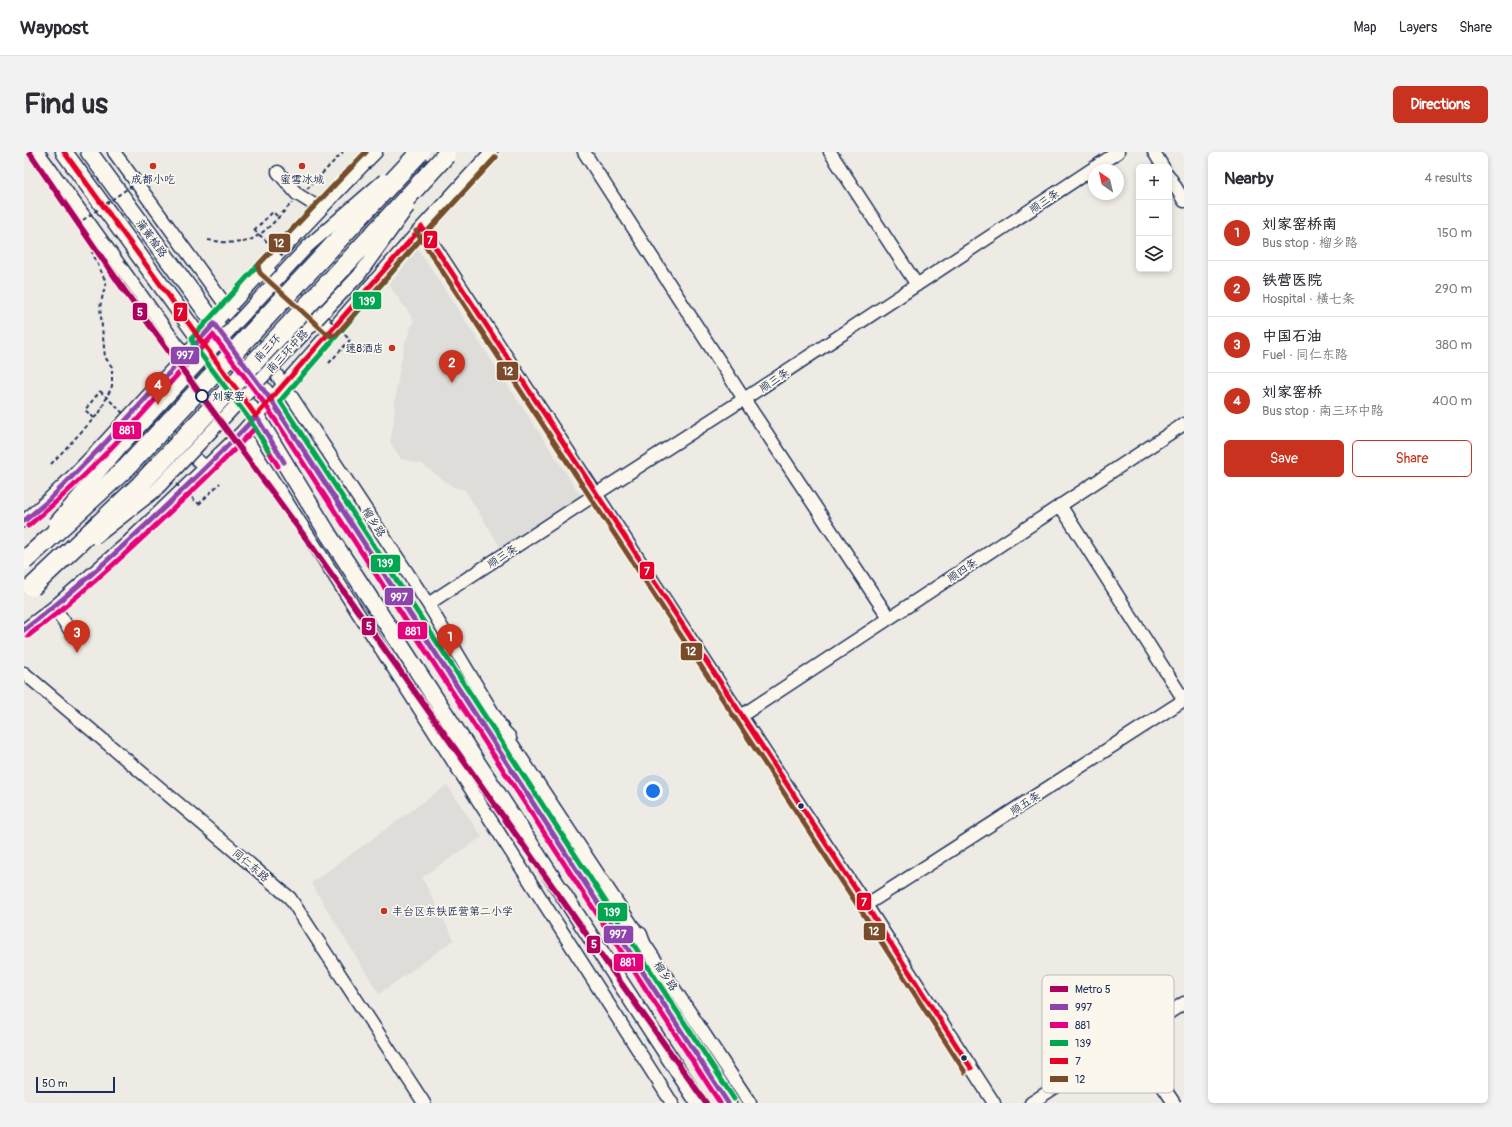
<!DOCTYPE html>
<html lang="en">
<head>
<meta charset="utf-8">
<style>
  :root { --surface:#fff; --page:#f2f2f3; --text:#2b2b33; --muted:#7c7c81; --line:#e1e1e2; --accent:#c8321e }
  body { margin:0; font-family:Pangolin,"LXGW WenKai TC",sans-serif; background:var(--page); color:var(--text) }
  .controls { position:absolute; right:12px; top:12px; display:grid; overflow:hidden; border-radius:6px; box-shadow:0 2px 6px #0003 }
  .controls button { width:36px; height:36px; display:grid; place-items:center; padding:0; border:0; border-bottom:1px solid var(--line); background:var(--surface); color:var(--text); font:20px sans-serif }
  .compass { position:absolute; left:1064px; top:12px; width:36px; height:36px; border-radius:50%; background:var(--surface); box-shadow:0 2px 6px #0003; rotate:326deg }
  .scale { position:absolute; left:12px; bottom:10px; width:79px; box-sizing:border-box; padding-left:4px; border:2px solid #1b2f5e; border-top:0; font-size:11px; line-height:14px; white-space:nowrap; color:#1b2f5e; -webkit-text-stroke:3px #fbf7ec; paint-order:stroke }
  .you { position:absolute; left:629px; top:639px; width:14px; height:14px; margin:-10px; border:3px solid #fff; border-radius:50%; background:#1a73e8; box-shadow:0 0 0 6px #1a73e833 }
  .badge { display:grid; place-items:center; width:26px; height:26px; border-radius:50%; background:var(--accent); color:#fff; font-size:13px; font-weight:700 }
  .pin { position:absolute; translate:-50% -33px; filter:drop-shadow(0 1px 2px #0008) }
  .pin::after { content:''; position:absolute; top:21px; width:14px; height:12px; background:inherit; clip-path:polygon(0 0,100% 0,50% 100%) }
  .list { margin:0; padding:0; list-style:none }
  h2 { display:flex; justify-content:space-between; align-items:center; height:52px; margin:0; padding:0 16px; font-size:17px }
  h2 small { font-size:13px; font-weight:400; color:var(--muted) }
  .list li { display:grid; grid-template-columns:26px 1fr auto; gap:12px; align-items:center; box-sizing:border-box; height:56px; padding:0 16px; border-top:1px solid var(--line) }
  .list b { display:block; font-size:15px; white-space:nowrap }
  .list p { margin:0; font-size:13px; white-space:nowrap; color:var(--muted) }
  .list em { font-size:13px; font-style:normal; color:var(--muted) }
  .actions { display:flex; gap:8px; padding:12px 16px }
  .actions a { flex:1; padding:9px 0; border:1px solid var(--accent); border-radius:6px; text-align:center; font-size:14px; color:var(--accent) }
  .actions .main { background:var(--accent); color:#fff }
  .icon { flex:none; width:22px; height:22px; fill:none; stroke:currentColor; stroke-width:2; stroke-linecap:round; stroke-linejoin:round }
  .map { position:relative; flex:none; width:1160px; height:951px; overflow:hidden; border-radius:6px }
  header { display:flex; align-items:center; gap:24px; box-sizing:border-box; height:56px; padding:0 20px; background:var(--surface); border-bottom:1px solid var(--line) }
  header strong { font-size:19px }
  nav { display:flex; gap:22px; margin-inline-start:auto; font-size:14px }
  .intro { display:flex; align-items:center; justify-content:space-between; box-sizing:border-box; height:96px; padding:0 24px }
  h1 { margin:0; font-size:28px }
  .button { padding:10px 18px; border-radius:6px; background:var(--accent); color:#fff; font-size:14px; font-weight:700 }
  main { display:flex; gap:24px; padding:0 24px }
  aside { flex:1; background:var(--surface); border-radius:6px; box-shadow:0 2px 6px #0003 }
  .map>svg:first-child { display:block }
  .built { fill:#deddda }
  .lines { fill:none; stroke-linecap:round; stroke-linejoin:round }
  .minor-casing { stroke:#1b2f5e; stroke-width:15 }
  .major-casing { stroke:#1b2f5e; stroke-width:19 }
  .path { stroke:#1b2f5e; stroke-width:2; stroke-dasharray:4 3; stroke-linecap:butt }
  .minor { stroke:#fbf7ec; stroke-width:12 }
  .major { stroke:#fbf7ec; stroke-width:16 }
  .minor-bridge-casing { stroke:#1b2f5e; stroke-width:15; stroke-linecap:butt }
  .highway-bridge-casing { stroke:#1b2f5e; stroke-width:21; stroke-linecap:butt }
  .path-bridge { stroke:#1b2f5e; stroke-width:2; stroke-dasharray:4 3; stroke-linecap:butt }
  .minor-bridge { stroke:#fbf7ec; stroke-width:12 }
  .highway-bridge { stroke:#fbf7ec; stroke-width:18 }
  .bus-1-casing { stroke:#fbf7ec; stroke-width:8 }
  .bus-2-casing { stroke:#fbf7ec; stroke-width:8 }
  .bus-3-casing { stroke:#fbf7ec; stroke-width:8 }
  .bus-4-casing { stroke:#fbf7ec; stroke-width:8 }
  .bus-5-casing { stroke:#fbf7ec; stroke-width:8 }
  .bus-1 { stroke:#8e44ad; stroke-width:5 }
  .bus-2 { stroke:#e5007d; stroke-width:5 }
  .bus-3 { stroke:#00a651; stroke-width:5 }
  .bus-4 { stroke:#e4002b; stroke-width:5 }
  .bus-5 { stroke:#7a4b2a; stroke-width:5 }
  .metro-1-casing { stroke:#fbf7ec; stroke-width:9 }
  .metro-1 { stroke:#ae005f; stroke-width:6 }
  .poi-dot { fill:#c8321e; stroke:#fbf7ec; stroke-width:1.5 }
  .stop-dot { fill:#fbf7ec; stroke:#1b2f5e; stroke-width:2 }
  .bus-dot { fill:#1b2f5e; stroke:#fbf7ec; stroke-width:1.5 }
  .labels { text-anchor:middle; stroke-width:3.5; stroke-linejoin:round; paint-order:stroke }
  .poi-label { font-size:11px; fill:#1b2f5e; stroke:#fbf7ec }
  .street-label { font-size:11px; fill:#1b2f5e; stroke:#fbf7ec }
  .stop-label { font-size:11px; font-weight:bold; fill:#1b2f5e; stroke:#fbf7ec; text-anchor:start }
  .key { fill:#fbf7ec; stroke:#b8bbc1; stroke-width:1 }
  .key-label { font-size:11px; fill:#1b2f5e }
  .line-badge { stroke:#fbf7ec; stroke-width:1.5 }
  .badge-label { font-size:11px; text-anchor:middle; font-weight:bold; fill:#fff }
</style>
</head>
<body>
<header>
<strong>Waypost</strong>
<nav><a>Map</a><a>Layers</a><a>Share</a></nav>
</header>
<div class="intro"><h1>Find us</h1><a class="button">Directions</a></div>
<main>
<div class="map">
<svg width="1160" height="951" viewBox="0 0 1160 951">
  <rect width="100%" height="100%" fill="#eeebe4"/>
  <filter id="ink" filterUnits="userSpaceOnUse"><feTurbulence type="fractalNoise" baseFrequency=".025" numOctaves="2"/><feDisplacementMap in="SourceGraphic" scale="8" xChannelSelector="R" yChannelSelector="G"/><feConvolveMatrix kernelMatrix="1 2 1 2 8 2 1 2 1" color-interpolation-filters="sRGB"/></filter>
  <g filter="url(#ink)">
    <path class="built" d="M394 97 557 344 477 396 441 338 429 335 398 312 377 307 366 290 370 269 371 247 376 214 381 191 390 168 365 133Z
      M423 633 458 685 398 725 430 788 355 842 287 731Z"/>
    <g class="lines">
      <defs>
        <path id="minor" d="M14 0 161 204
          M90 0 260 233 404 452 484 586 726 951
          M560 0 720 247 865 466
          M806 0 893 133
          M1130 0 1139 15
          M254 20 273 42 297 57
          M1145 24 1160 49
          M398 75 717 564 842 753 970 951
          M241 116 308 177
          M118 257 182 316
          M218 280 648 951
          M1036 353 1160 548
          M0 369C47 330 86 284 127 240 202 160 275 78 352 0
          M404 452 572 342 720 247 1094 0
          M30 455 48 481
          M0 478 30 455 102 392 218 280 398 75 467 0
          M0 521 266 746 400 951
          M717 564 1160 272
          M842 753 1160 548
          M1107 887 1150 951
          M1007 951 1160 851"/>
        <path id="major" d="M40 0 232 264 306 385 675 951
          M65 0 247 248 704 951
          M457 559 484 586
          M615 783 630 826"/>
      </defs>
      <use href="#minor" class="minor-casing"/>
      <use href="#major" class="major-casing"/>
      <path class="path" d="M283 37 319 0
        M230 78 249 60 254 65
        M184 88C196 90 218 93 228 87 244 79 256 63 268 51
        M305 211 326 188
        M70 266 61 258 76 239
        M27 312 76 260 88 234V215L81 205 76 155 82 130 68 100
        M175 352 196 331"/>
      <use href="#minor" class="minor"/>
      <use href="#major" class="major"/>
      <defs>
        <path id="minor-bridge" d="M31 371 96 296 284 94 360 28
          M71 386 131 339 335 123 384 55"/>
        <path id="highway-bridge" d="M0 409 102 316 396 0
          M8 435 116 333 322 112 422 3"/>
      </defs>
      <use href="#minor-bridge" class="minor-bridge-casing"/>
      <use href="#highway-bridge" class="highway-bridge-casing"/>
      <path class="path-bridge" d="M59 68 113 30
        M230 78 260 105
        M306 168 326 188
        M76 239 107 269
        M152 332 175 352"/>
      <use href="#minor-bridge" class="minor-bridge"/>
      <use href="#highway-bridge" class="highway-bridge"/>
      <defs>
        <path id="bus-1" d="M0 369 23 350 82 290 190 172 247 248 704 951
          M0 478C51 439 98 396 144 352 174 323 204 295 232 264L260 310"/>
        <path id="bus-2" d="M4 374C73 318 130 248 189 183L241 252 696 951
          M4 484C55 445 102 402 149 357 177 331 205 304 231 276L254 314"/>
        <path id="bus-3" d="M472 5 403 80 256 249 710 947
          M245 299 226 268 169 192 168 186 236 111 342 0"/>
        <path id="bus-4" d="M40 0 232 264 398 75 842 753 947 916"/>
        <path id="bus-5" d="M342 0 236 111 234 115 236 121 303 182 307 184 313 182 403 80 472 5
          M392 79 836 757 941 920"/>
      </defs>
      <use href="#bus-1" class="bus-1-casing"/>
      <use href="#bus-2" class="bus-2-casing"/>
      <use href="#bus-3" class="bus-3-casing"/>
      <use href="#bus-4" class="bus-4-casing"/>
      <use href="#bus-5" class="bus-5-casing"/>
      <use href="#bus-1" class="bus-1"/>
      <use href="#bus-2" class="bus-2"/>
      <use href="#bus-3" class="bus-3"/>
      <use href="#bus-4" class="bus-4"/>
      <use href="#bus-5" class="bus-5"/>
      <defs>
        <path id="metro-1" d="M5 0 100 138 284 389 682 951"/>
      </defs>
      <use href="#metro-1" class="metro-1-casing"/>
      <use href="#metro-1" class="metro-1"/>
    </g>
  </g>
  <g class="poi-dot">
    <circle cx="129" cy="14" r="4"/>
    <circle cx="278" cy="14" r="4"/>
    <circle cx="368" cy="196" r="4"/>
    <circle cx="360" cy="759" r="4"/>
  </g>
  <circle class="stop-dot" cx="178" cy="244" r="6"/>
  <g class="bus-dot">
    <circle cx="777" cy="654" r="3.5"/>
    <circle cx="940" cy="906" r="3.5"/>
  </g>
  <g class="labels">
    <g class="poi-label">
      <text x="129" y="31">成都小吃</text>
      <text x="278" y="31">蜜雪冰城</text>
      <text x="360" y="200" text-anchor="end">速8酒店</text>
      <text x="368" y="763" text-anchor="start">丰台区东铁匠营第二小学</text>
    </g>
    <g class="street-label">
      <text transform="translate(1020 49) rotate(-34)" y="4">顺三条</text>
      <text transform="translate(128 86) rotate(54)" y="4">蒲黄榆路</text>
      <text transform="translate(243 196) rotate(-47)" y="4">南三环</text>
      <text transform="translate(263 199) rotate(-47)" y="4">南三环中路</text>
      <text transform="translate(750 228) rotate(-34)" y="4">顺三条</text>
      <text transform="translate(350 370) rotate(57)" y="4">榴乡路</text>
      <text transform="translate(478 404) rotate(-33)" y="4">顺三条</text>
      <text transform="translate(938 418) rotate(-34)" y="4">顺四条</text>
      <text transform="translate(1001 651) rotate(-33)" y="4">顺五条</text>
      <text transform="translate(227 713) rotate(40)" y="4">同仁东路</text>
      <text transform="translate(642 824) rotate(56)" y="4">榴乡路</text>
    </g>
    <g class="stop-label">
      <text x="188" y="248">刘家窑</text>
    </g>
  </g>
  <rect x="1018" y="823" width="132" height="118" rx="6" class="key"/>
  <rect x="1026" y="834" width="18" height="6" fill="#ae005f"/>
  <rect x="1026" y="852" width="18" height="6" fill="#8e44ad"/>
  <rect x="1026" y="870" width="18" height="6" fill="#e5007d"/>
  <rect x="1026" y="888" width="18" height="6" fill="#00a651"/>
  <rect x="1026" y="906" width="18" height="6" fill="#e4002b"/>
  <rect x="1026" y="924" width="18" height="6" fill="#7a4b2a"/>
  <g class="key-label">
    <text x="1051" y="841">Metro 5</text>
    <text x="1051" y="859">997</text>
    <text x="1051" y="877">881</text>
    <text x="1051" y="895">139</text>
    <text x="1051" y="913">7</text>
    <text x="1051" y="931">12</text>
  </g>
  <g class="line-badge">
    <rect x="399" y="78" width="15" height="19" rx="4" fill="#e4002b"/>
    <rect x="244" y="81" width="23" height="20" rx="4" fill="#7a4b2a"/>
    <rect x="328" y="139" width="30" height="19" rx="4" fill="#00a651"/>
    <rect x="108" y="150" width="16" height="19" rx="4" fill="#ae005f"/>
    <rect x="149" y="150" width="15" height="20" rx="4" fill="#e4002b"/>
    <rect x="146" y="194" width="30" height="19" rx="4" fill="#8e44ad"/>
    <rect x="472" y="209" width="23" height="20" rx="4" fill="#7a4b2a"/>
    <rect x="88" y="269" width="30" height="19" rx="4" fill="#e5007d"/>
    <rect x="346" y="402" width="31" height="19" rx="4" fill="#00a651"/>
    <rect x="615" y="409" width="16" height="19" rx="4" fill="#e4002b"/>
    <rect x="360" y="435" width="30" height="19" rx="4" fill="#8e44ad"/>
    <rect x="337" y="465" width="15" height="19" rx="4" fill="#ae005f"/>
    <rect x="373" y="469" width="31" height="19" rx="4" fill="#e5007d"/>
    <rect x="656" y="490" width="23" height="19" rx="4" fill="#7a4b2a"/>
    <rect x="832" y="740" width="16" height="19" rx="4" fill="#e4002b"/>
    <rect x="573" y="750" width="31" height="20" rx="4" fill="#00a651"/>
    <rect x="839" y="770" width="23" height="19" rx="4" fill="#7a4b2a"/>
    <rect x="579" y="773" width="31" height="19" rx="4" fill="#8e44ad"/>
    <rect x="562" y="783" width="15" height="19" rx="4" fill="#ae005f"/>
    <rect x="589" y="801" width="31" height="19" rx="4" fill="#e5007d"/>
  </g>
  <g class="badge-label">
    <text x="406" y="92">7</text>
    <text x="255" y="95">12</text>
    <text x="343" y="153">139</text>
    <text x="116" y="164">5</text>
    <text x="156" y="164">7</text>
    <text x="161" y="207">997</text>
    <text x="484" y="223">12</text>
    <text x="103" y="282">881</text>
    <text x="361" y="415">139</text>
    <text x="623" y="423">7</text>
    <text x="375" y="449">997</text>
    <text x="345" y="478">5</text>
    <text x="389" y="483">881</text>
    <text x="667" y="503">12</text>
    <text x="840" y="754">7</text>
    <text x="588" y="764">139</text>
    <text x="850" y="783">12</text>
    <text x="594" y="786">997</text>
    <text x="570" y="796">5</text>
    <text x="604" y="814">881</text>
  </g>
</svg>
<div class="controls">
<button>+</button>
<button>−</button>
<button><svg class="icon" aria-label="layers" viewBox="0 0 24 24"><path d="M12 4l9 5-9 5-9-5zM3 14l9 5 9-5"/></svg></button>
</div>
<svg class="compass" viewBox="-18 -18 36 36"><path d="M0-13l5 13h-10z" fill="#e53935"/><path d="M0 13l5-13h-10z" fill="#7c7c81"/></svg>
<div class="scale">50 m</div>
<div class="you"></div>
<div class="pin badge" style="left:426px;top:505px">1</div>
<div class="pin badge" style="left:428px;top:231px">2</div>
<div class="pin badge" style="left:53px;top:501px">3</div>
<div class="pin badge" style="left:134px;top:253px">4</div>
</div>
<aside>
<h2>Nearby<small>4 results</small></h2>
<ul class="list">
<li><span class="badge">1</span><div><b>刘家窑桥南</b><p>Bus stop · 榴乡路</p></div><em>150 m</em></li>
<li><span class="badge">2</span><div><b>铁营医院</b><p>Hospital · 横七条</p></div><em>290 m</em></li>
<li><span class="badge">3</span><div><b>中国石油</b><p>Fuel · 同仁东路</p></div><em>380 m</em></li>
<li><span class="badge">4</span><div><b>刘家窑桥</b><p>Bus stop · 南三环中路</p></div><em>400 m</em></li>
</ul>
<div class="actions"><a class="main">Save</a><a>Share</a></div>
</aside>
</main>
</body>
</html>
